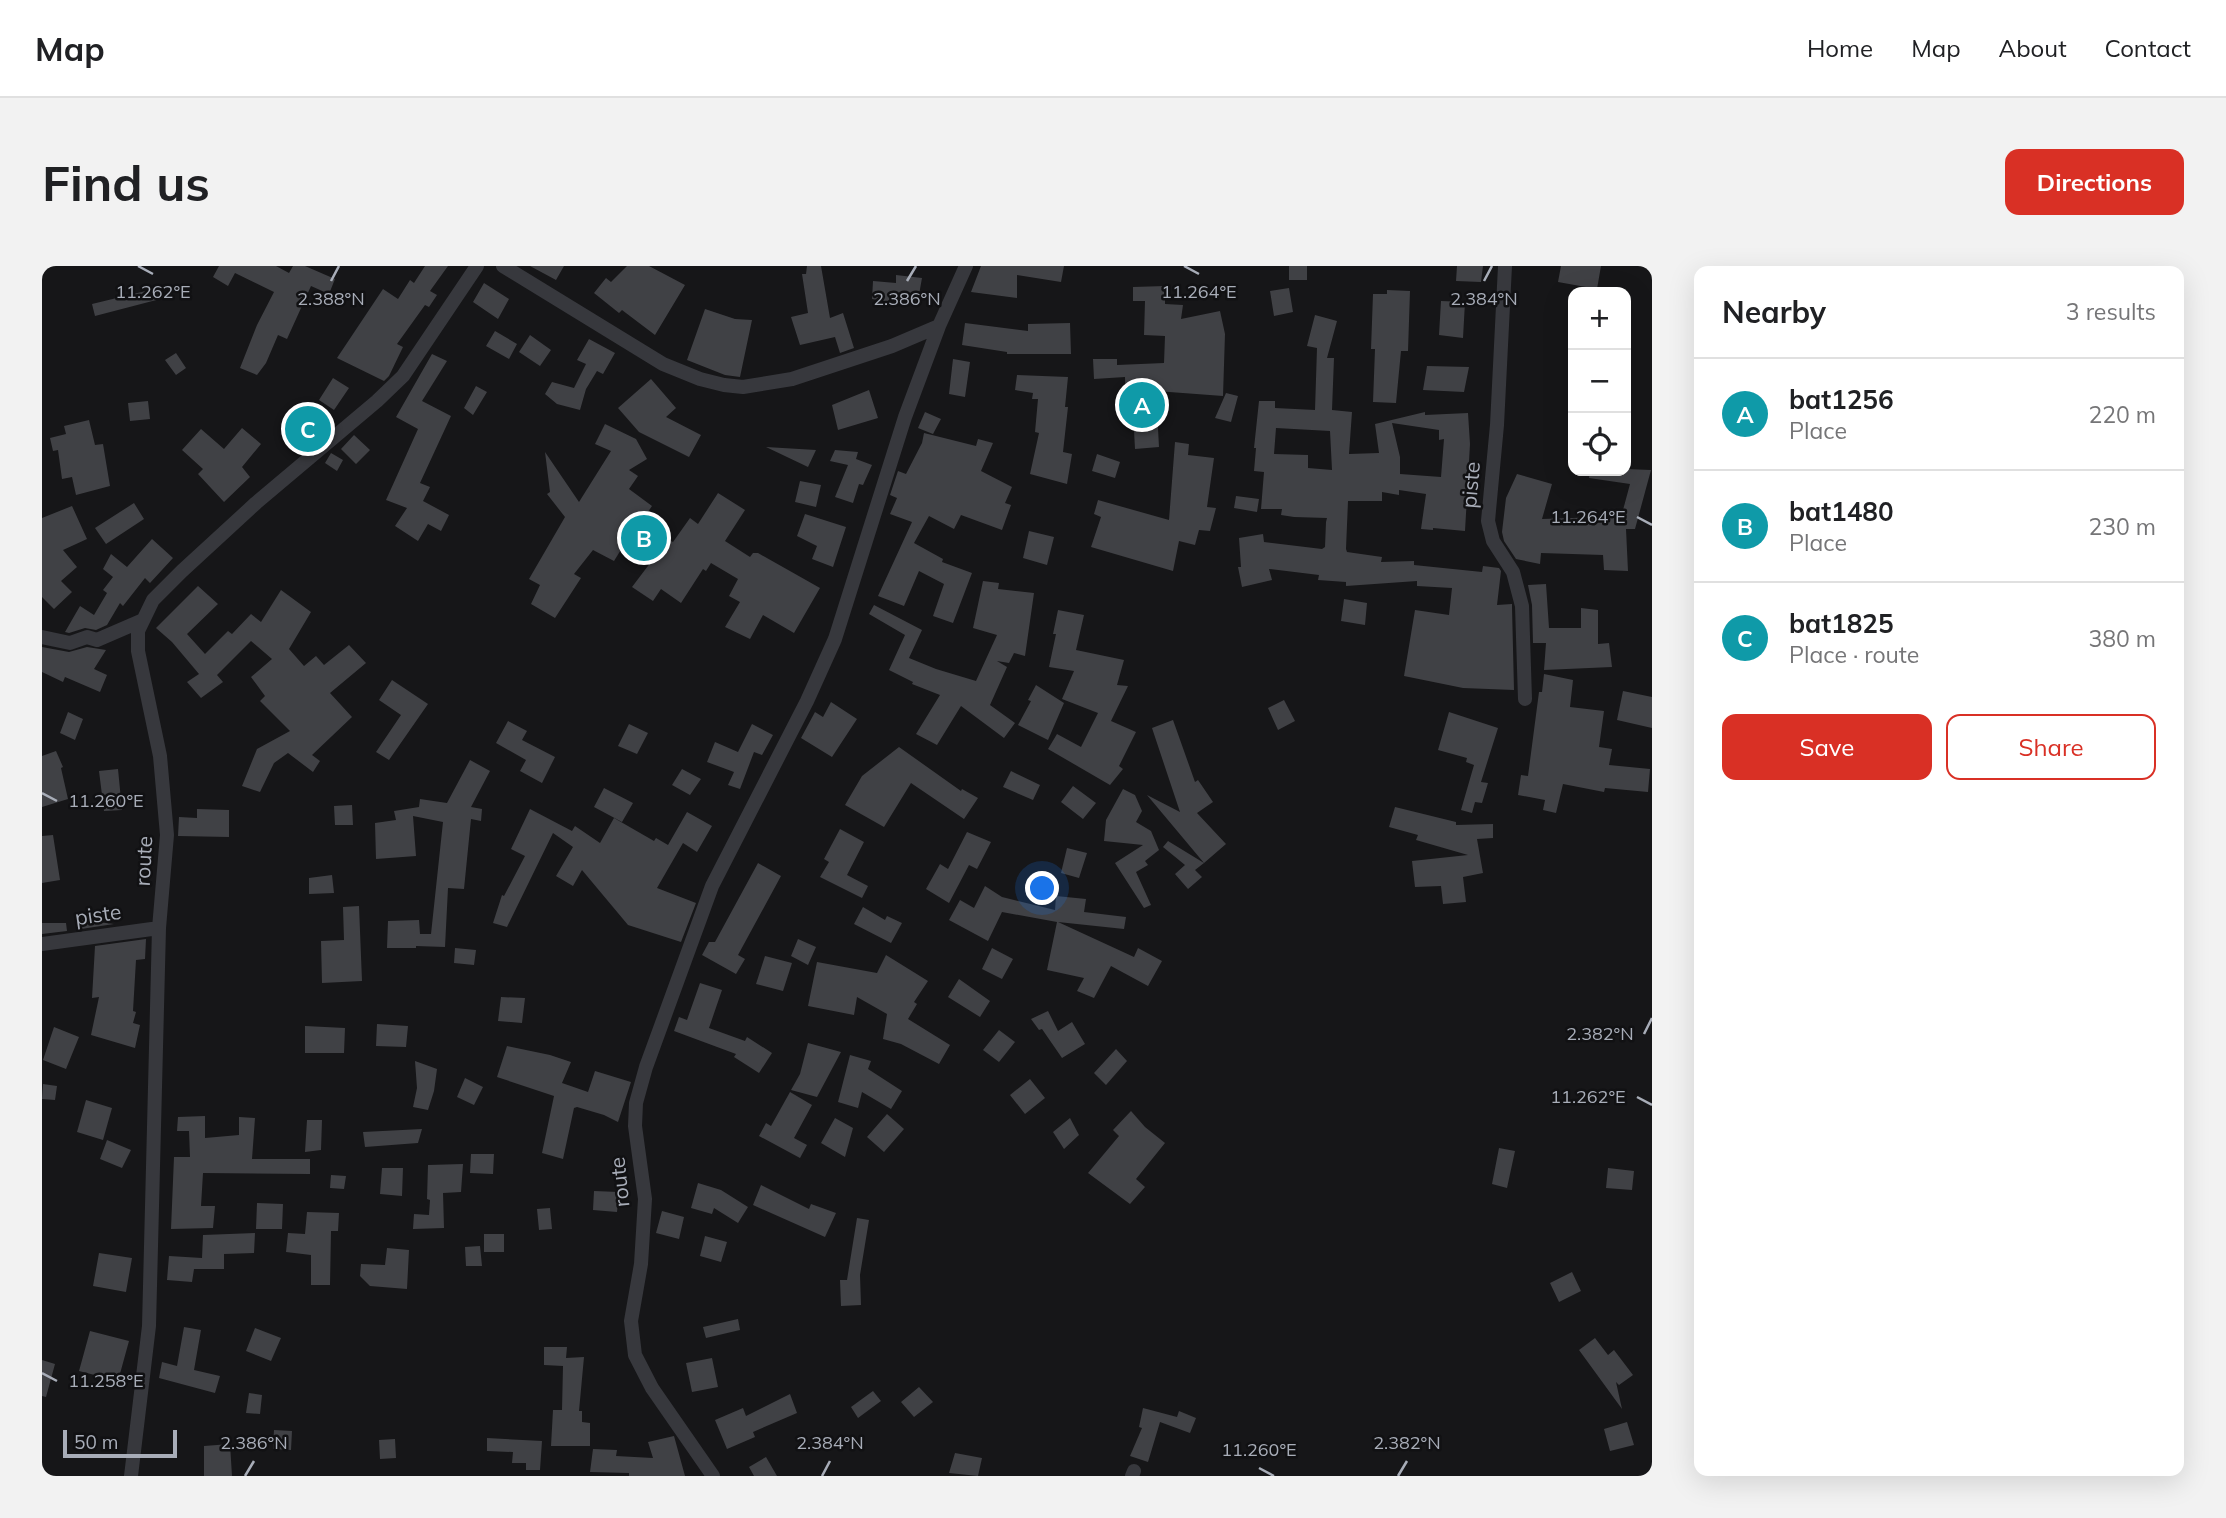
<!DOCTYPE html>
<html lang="en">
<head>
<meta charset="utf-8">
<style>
  :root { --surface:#fff; --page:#f2f2f2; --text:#202124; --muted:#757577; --line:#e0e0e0; --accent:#d93025 }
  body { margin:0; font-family:Mulish,sans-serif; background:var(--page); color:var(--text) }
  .controls { position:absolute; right:21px; top:21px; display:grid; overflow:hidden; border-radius:14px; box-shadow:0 7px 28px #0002 }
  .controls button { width:63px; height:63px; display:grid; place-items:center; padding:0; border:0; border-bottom:2px solid var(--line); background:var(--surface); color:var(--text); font:35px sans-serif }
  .scale { position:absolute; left:21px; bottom:18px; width:114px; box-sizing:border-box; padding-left:7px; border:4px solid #a8adb8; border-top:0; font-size:19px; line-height:24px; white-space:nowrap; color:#a8adb8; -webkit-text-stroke:5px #111113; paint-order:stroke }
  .you { position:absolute; left:1001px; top:623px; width:24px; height:24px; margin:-18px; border:5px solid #fff; border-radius:50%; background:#1a73e8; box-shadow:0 0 0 10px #1a73e833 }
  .badge { display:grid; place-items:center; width:46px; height:46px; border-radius:50%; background:var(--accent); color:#fff; font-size:23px; font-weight:700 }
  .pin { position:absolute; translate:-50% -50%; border:4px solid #fff; box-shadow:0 2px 7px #0006 }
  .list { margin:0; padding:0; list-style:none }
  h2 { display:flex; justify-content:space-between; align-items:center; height:91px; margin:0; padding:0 28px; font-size:30px }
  h2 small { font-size:23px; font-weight:400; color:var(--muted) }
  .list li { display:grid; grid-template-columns:46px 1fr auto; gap:21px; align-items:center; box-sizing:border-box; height:112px; padding:0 28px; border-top:2px solid var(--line) }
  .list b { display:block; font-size:26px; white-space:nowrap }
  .list p { margin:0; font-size:23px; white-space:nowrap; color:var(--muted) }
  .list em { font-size:23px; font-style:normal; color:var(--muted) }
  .actions { display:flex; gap:14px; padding:21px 28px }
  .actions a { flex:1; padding:16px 0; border:2px solid var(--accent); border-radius:14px; text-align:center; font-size:24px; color:var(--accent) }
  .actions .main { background:var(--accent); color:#fff }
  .icon { flex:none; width:38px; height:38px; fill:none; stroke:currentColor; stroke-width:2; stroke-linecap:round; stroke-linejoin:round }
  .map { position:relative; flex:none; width:1610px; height:1210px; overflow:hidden; border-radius:14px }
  header { display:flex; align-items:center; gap:42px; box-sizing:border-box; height:98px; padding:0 35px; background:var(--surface); border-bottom:2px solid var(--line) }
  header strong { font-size:33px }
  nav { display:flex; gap:38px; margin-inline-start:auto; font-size:24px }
  .intro { display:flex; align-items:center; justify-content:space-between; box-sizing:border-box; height:168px; padding:0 42px }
  h1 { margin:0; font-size:49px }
  .button { padding:18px 32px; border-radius:14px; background:var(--accent); color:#fff; font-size:24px; font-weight:700 }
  main { display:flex; gap:42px; padding:0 42px }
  aside { flex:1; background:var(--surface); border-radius:14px; box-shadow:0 7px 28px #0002 }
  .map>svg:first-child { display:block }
  .building { fill:#404145; fill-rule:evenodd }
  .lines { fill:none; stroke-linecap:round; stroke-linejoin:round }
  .street { stroke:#37383d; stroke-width:14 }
  .ticks { fill:none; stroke:#a8adb8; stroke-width:2.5 }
  .labels { text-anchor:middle; stroke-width:5; stroke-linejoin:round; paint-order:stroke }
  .street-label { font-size:21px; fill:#a8adb8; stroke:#111113 }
  .ticks-label { font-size:18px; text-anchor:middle; fill:#a8adb8; stroke:#111113; stroke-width:5; stroke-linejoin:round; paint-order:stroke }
</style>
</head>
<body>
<header>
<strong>Map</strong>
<nav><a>Home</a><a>Map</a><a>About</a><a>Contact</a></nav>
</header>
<div class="intro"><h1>Find us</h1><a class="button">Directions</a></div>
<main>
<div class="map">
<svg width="1610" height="1210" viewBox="0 0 1610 1210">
  <rect width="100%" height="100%" fill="#161618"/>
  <path class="building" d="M177 0H234L247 7 251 0H263L293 13 287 28 269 20 245 73 236 69 224 97 215 109 198 102 215 59 232 26 193 7 186 20 171 11Z
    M383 0H406L388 25 395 29 387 41 383 39 355 78 361 81 347 110 342 115 295 92 341 23 356 33 368 14 372 17Z
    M488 0H522L514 14Z
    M585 0H607L643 19 613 69 580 44 577 47 552 27 564 12 569 16Z
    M765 0H779L788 52 801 47 812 82 798 87 793 71 758 79 749 51 766 47 760 8H764Z
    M939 0H1022L1019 16 975 9V32L929 26Z
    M1247 0H1265V14H1247Z
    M1415 0H1441L1439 16 1414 15Z
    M1519 0H1559L1555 23 1516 16Z
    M854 9 880 12 875 40 830 33 831 15 854 17Z
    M442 17 467 33 456 53 431 36Z
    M1123 20V38L1141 39 1139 53 1178 45 1183 68 1181 130 1114 125 1117 181 1093 183 1091 146H1084L1083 111 1052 113 1051 93H1075V99L1122 97 1123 70 1102 69 1103 35H1091V21Z
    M120 21 122 32 53 50 50 38Z
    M1247 22 1251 46 1232 50 1228 25Z
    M1345 24 1368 25 1366 85H1359L1354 137 1331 136 1333 83H1329L1331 28H1345Z
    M1399 35 1423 36 1421 72 1397 69Z
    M663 43 693 53 710 54 698 111 683 109 645 94Z
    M1273 49 1295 55 1285 92H1292L1290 144 1310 146 1307 188 1337 187 1333 158 1383 146V149L1426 147 1428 178 1423 265 1391 262V264L1379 263 1384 228 1357 224V229L1340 226V235H1306L1304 283 1305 286 1340 291 1339 296 1372 295V299L1440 306 1441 300 1457 302 1459 305 1455 339 1470 338V341L1472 424 1421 422 1362 410 1373 344 1407 349 1410 322 1375 320V315L1304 320V316L1276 314 1277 309 1227 303 1230 314 1200 321 1196 301H1199L1197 272 1221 268 1222 276 1280 283 1283 281 1284 256H1286H1284L1285 252 1252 251 1239 249 1240 243H1219L1222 206 1212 205 1214 182H1212L1217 135H1233V142L1273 144 1275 82 1265 80ZM1350 157 1397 164V174L1402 173 1399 211 1358 208V191ZM1234 162 1288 165 1290 204 1266 202V189L1232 188Z
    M923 57 986 65V58L1028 57 1029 88H965V86L920 79Z
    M453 65 475 78 467 93 444 80Z
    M488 69 509 84 498 100 477 86Z
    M547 73 573 87 561 108 555 105 544 123 538 144 515 138 503 128 510 116 532 122 544 98 535 94Z
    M134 87 144 102 134 109 123 94Z
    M390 88 405 95 380 135 409 150 378 217 388 221 381 235 407 249 399 265 386 258 376 275 353 260 365 242 344 234 376 163 354 151Z
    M911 93 928 96 923 131 907 128Z
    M1385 100 1427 101 1422 126 1381 124Z
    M975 109 1026 111 1023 141H1026L1021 186 1030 188 1025 218 988 208 997 167 993 166 996 133H990L991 127 973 124Z
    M291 112 307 122 292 144 277 134Z
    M609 113 634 142 624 151 659 169 647 191 597 166 576 142Z
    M434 120 445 126 431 149 422 142Z
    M827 124 836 152 796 164 790 139Z
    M1184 127 1196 130 1189 156 1173 152Z
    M106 135 108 153 88 155 86 137Z
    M883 146 899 153 891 168 876 162Z
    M264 150 280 164 267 176 251 162Z
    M47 154 53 179 61 178 68 220 34 229 30 211 20 213 16 184 11 185 8 172 24 168 22 160Z
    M563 158 594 173 605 193 587 204 596 210 587 223 610 240 597 259 631 276 648 252 656 258 676 227 703 244 683 275 708 291 711 287H716L778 322 752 367 721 349 708 373 683 361 698 336 687 330 696 313 669 297 664 305 661 303 639 337 619 323 611 335 590 321 615 288 585 274 572 295 551 284 532 308 539 312 513 352 489 338 498 319 487 313 523 251 505 228 508 226 503 186 537 236 569 185 553 178Z
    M200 162 219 178 200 201 208 211 182 236 156 208 161 203 140 184 159 163 182 183Z
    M882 167 934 180 936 173 951 177 939 205 970 221 963 237 969 239 960 264 919 249 912 263 887 250 872 277 901 293 900 296 930 307 911 357 891 350 902 318 877 305 862 340 836 330 870 256 848 248 855 232 848 229 856 205 864 208 880 177Z
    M312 169 328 184 314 198 299 183Z
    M1133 176 1147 178 1146 189 1172 192 1165 241 1174 242 1168 265 1157 264 1153 279 1137 275 1131 305 1049 281 1059 251 1052 248 1056 234 1127 254Z
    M724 181 774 184 766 201Z
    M793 184 816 186 814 193 830 199 821 219 817 218 811 237 793 231 806 199 788 195Z
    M289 187 301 194 295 205 283 197Z
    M1055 188 1078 196 1073 212 1050 205Z
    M1584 203 1609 204 1593 263H1584L1586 305 1562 304 1561 289 1499 287 1498 298 1474 293 1462 275 1460 266 1464 232 1475 208 1510 218 1500 253 1561 251 1563 244H1581L1588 218 1547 212 1548 205H1584Z
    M758 215 779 219 774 241 753 236Z
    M1194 230 1217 233 1215 246 1192 242Z
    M92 237 102 253 64 278 53 262Z
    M30 240 45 273 21 284 35 301 19 315 30 326 12 343 0 331V252Z
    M763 248 804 261 791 301 770 293 775 280 755 270Z
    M987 265 1012 271 1005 299 981 292Z
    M110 273 131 292 108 317 103 312 81 340 78 337 65 359 54 364 43 362 27 367 23 366 38 340 52 349 65 327 61 324 71 311 61 303 69 288 85 301Z
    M941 315 957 317 956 323 992 327 983 390 972 387 967 397 955 395 965 401 948 439 973 457 962 472 919 440 895 479 874 468 898 429 870 418 871 416 847 404 863 369 827 348 832 339 880 364 867 392 894 403 934 415 955 369 931 362Z
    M1504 318 1507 362H1539V342L1556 344V378L1567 377 1570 401 1502 404 1504 377H1491L1490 339 1486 319Z
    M156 320 176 338 145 368 163 388 186 365 190 368 209 348 219 356 239 324 269 346 247 383 262 400 274 390 282 399 307 379 324 397 288 427 310 451 270 489 278 495 271 506 246 487 232 497 218 526 200 520 215 483 248 465 218 435 223 430 209 411 230 393 209 375 175 409 181 416 159 432 145 416 157 408 130 376 114 362Z
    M1302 333 1325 337 1323 359 1299 355Z
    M1016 344 1042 349 1034 384 1082 394 1075 419 1086 420 1069 455 1094 466 1077 500 1081 503 1068 519 1006 483 1015 468 1039 481 1056 447 1020 433 1032 405 1007 401 1014 368H1011Z
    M0 381 27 386 45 381 64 384 52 403 65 409 58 426 23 411 21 416 0 406Z
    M1502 408 1531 414 1528 441 1562 445 1557 481 1570 483 1567 499 1608 503 1606 526 1563 522 1562 526 1521 518 1514 547 1501 544 1503 534 1476 529 1479 509 1486 510 1497 426H1500Z
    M350 414 386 438 347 494 334 486 359 449 337 434Z
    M994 419 1022 437 1006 474 976 459 989 435 986 434Z
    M1581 425 1610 431V462L1575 454Z
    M1242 434 1253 455 1236 464 1226 442Z
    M789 436 815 453 790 491 759 472 773 446 781 451Z
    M26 446 41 453 33 474 18 467Z
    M1407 446 1456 462 1439 516 1446 517 1440 537 1433 536 1430 547 1419 544 1432 499 1424 496 1425 492 1396 484Z
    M1131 454 1153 516 1156 514 1171 536 1155 547 1184 578 1162 597 1105 529 1138 546 1110 462Z
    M466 455 485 465 480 474 513 491 500 517 478 505 484 494 454 477Z
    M587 458 606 467 595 488 576 480Z
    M710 458 731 469 720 489 712 486 698 523 686 519 692 506 665 496 673 476 696 486Z
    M857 481 919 525 920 523 936 532 922 553 869 517 842 561 803 539 820 510Z
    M14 485 21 501 19 502 26 533 0 541V490Z
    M428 494 448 505 429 541 440 543 439 555 429 553 422 623 406 622 403 681 374 680V682H345L346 655 377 654 378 668H389L401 556 371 550 374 590 334 593 333 557 354 554 352 545 377 541 378 533 405 537Z
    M76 503 80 544 62 545 57 505Z
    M640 503 659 513 648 529 630 519Z
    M969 505 998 519 991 534 961 521Z
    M1031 520 1054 537 1041 553 1019 536Z
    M562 522 591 537 580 556 552 541Z
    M1081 523 1093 529 1100 545 1094 556 1109 565 1117 584 1103 595 1106 599 1094 606 1109 639 1102 642 1073 597 1101 579 1062 575 1064 554Z
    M310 539 311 559H293L292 540Z
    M1353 541 1414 556V559L1451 558V572L1435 573 1441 607 1421 611 1424 636 1401 638 1399 620 1373 621 1370 595 1426 589 1374 574 1376 569 1347 561Z
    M155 543 187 544V571L136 570 137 551 155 552Z
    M488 543 530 565 533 560 558 577 572 552 612 575 614 572 626 579 645 546 670 560 655 586 641 577 615 622 654 637 639 676 586 659 540 604 531 620 514 610 531 581 511 567 465 661 451 657 460 629 462 630 483 590 469 583Z
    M798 563 822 576 805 609 826 620 820 632 778 611 787 596 782 593Z
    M925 566 949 576 935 603 927 599 907 637 884 623 898 598 906 603Z
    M11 569 18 614 0 617V570Z
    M1126 575 1162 597 1153 604 1160 611 1146 623 1133 608 1143 599 1121 581Z
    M1025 582 1045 587 1037 612 1019 607Z
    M716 597 739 610 696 689 703 693 694 708 660 689 667 676H673Z
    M290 609 292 627 267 628V612Z
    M943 620 960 631 1013 644 1014 630 1044 633 1042 646 1084 651 1082 663 1016 656 1092 691 1096 682 1120 695 1106 720 1069 700 1052 732 1035 725 1042 712 1005 704 1015 656 960 646 946 675 907 654 918 634 932 642Z
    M317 640 320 715 280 717 279 675 302 674 301 641Z
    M821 641 843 654 845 650 860 657 849 677 812 658Z
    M40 654 72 658 39 663Z
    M0 657H24L25 665 0 668Z
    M104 673 103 693 94 694 91 745 94 746 91 757 98 759 93 782 49 769 57 731 50 732 53 680Z
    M756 673 774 681 766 699 749 690Z
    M413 682 434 684 432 699 412 697Z
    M950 682 971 693 960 713 940 703Z
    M844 689 886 715 872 736 875 738 866 753 908 779 897 798 859 778 841 773 845 748 815 731 812 749 766 740 775 696 835 707Z
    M723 690 750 697 741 725 714 718Z
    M917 713 948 735 938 751 906 731Z
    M658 717 680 724 667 762 703 775 705 771 730 787 717 807 692 791 694 788 632 765 637 751 645 754Z
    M459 731 483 732 480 757 456 755Z
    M1006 745 1016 765 1030 756 1043 778 1020 792 1000 763 997 764 989 753Z
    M335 758 366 760 364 781 334 780Z
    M263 760 303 762 302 787H263Z
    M12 761 37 771 24 803 1 794Z
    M957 764 973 776 957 796 941 784Z
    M766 777 799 786 775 831 749 824 758 808Z
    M465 780 508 789 529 796 520 817 546 826 553 805 589 816 576 856 562 849 535 841 532 842 521 893 500 887 512 830 455 811Z
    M1074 783 1085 795 1064 819 1052 807Z
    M808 789 829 795 826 803 860 825 849 843 820 826 816 842 796 836Z
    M373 795 395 803 392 825 386 844 371 841 375 822Z
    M423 812 441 821 432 839 415 831Z
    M988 813 1003 832 983 848 968 829Z
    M1 818 15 820 13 834 0 833Z
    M748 826 770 839 752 872 765 879 758 892 717 870 724 857 729 860Z
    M44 834 70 842 61 874 35 866Z
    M1089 845 1103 861 1123 877 1094 913 1103 921 1088 938 1046 907 1077 870 1071 864Z
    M845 848 862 863 842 886 825 871Z
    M163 850V872L197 869V851L213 852 210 893H268V908L161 907 159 940H173L171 962 129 963 132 891H148L147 865H135L136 851Z
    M793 852 811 862 803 891 779 877Z
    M1028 852 1037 869 1022 883 1011 866Z
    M265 854H280L279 884 263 886Z
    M380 863 376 877 323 881 321 866Z
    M65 874 89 884 80 902 58 893Z
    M1457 882 1473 885 1465 922 1450 918Z
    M429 888H452L451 908 428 907Z
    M421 898 419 926 401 927 402 962 371 963 372 948 387 949 388 934 385 933 386 899Z
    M340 902H361L360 930 338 928Z
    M1566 902 1592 905 1590 924 1564 922Z
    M289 909 304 910 302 923 288 922Z
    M656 917 679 924 706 941 696 957 672 942 670 948 649 942Z
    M719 919 767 943 769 938 794 947 783 971 711 939Z
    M552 925 577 926 575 946 551 944Z
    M215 937 241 938 240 963H214Z
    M508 942 510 963 497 964 495 943Z
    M620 945 642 951 637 973 614 967Z
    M265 946 297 947 296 965H289L288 1019H269V989L244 986 246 967 263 968Z
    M815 952 827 954 818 1009 819 1039 799 1040 798 1014H805Z
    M213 967 212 987 182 988V1003H152L150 1016 125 1014 127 990 160 992 161 969Z
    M442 968H462V986H442Z
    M663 970 685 976 679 996 658 990Z
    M438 980 440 1000H424L423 981Z
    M345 982 367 984 365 1023 328 1020 318 1010 319 998 343 999Z
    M57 987 90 992 84 1026 51 1020Z
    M1530 1006 1539 1025 1517 1036 1508 1017Z
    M696 1053 698 1064 664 1072 661 1061Z
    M142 1061 159 1064 152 1104 178 1110 173 1127 117 1112 120 1096 135 1100Z
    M213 1062 239 1072 229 1095 204 1085Z
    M48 1065 87 1075 76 1115 37 1105Z
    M1553 1072 1566 1089 1572 1084 1591 1109 1577 1119 1574 1116 1580 1143 1537 1084Z
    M502 1081H525L524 1092 542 1091 537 1145H540V1156L548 1157V1180H509L511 1144H520L521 1100 502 1099Z
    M670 1092 676 1121 650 1126 644 1097Z
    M0 1094 13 1098 4 1131 0 1130Z
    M877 1121 891 1136 872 1151 859 1136Z
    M831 1125 839 1135 816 1152 809 1141Z
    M207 1127 220 1129 218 1148 204 1147Z
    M748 1128 755 1147 711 1166 713 1171 685 1183 673 1154 701 1142 704 1150Z
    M1101 1142 1135 1151 1137 1145 1154 1152 1148 1167 1118 1156 1106 1196 1088 1190 1100 1162 1097 1161Z
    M1585 1156 1592 1179 1568 1185 1562 1163Z
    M232 1164 250 1165 249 1184 231 1183Z
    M632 1170 643 1210H587V1207L548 1206 551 1183 575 1184 574 1190 611 1192 606 1176Z
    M445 1172 500 1175 498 1204H484V1197H470L471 1186 445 1185Z
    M353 1173 354 1192 338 1193 337 1174Z
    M188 1178 190 1210H162V1180Z
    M913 1187 940 1192 936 1210 907 1207Z
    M724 1191 735 1210H712L707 1201Z"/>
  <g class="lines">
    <path class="street" d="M461 0 621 98 658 113 682 119 701 121 750 113 850 80 897 60
      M1463 0 1455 159 1446 255 1451 275 1471 306 1480 340 1483 433
      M0 371 28 377 45 371 55 374 99 355
      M0 678 117 662
      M89 1210 107 1060 117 662 125 569 118 490 96 385V365L111 334 140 305 214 237 335 135 361 110 435 0
      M671 1210 610 1122 593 1089 589 1055 599 998 603 933 593 860 594 837 604 801 670 620 765 435 793 373 863 151 897 60 924 0
      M1090 1210 1092 1205"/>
  </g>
  <path class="ticks" d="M96 0 111 8M1142 0 1157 8M289 15 297 0M865 15 874 0M1442 15 1450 0M1595 251 1610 259M0 527 15 535M1602 768 1610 752M1595 831 1610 839M0 1107 15 1115M1217 1202 1232 1210M203 1210 212 1195M780 1210 788 1195M1356 1210 1365 1195"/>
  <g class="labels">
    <g class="street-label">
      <text transform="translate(1429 219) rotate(-85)" y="7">piste</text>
      <text transform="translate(102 595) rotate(-87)" y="7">route</text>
      <text transform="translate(56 649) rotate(-8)" y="7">piste</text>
      <text transform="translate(578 916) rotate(-96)" y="7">route</text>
    </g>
  </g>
  <g class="ticks-label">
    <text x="1157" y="32">11.264°E</text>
    <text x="111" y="32">11.262°E</text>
    <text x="289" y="39">2.388°N</text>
    <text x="865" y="39">2.386°N</text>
    <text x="1442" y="39">2.384°N</text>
    <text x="1546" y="257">11.264°E</text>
    <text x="64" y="541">11.260°E</text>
    <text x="1558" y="774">2.382°N</text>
    <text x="1546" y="837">11.262°E</text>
    <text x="64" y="1121">11.258°E</text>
    <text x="212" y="1183">2.386°N</text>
    <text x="788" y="1183">2.384°N</text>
    <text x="1365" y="1183">2.382°N</text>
    <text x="1217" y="1190">11.260°E</text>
  </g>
</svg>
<div class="controls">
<button>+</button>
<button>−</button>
<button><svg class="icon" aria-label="locate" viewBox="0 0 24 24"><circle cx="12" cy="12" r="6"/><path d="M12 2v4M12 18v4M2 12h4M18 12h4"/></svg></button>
</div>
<div class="scale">50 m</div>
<div class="you"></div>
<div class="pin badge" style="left:1100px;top:139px;background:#0f9aa8">A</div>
<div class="pin badge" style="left:602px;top:272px;background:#0f9aa8">B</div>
<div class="pin badge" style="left:266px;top:163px;background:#0f9aa8">C</div>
</div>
<aside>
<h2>Nearby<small>3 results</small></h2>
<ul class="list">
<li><span class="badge" style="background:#0f9aa8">A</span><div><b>bat1256</b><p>Place</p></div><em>220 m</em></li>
<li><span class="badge" style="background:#0f9aa8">B</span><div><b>bat1480</b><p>Place</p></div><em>230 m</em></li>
<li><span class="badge" style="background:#0f9aa8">C</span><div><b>bat1825</b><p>Place · route</p></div><em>380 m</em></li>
</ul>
<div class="actions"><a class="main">Save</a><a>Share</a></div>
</aside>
</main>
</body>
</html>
